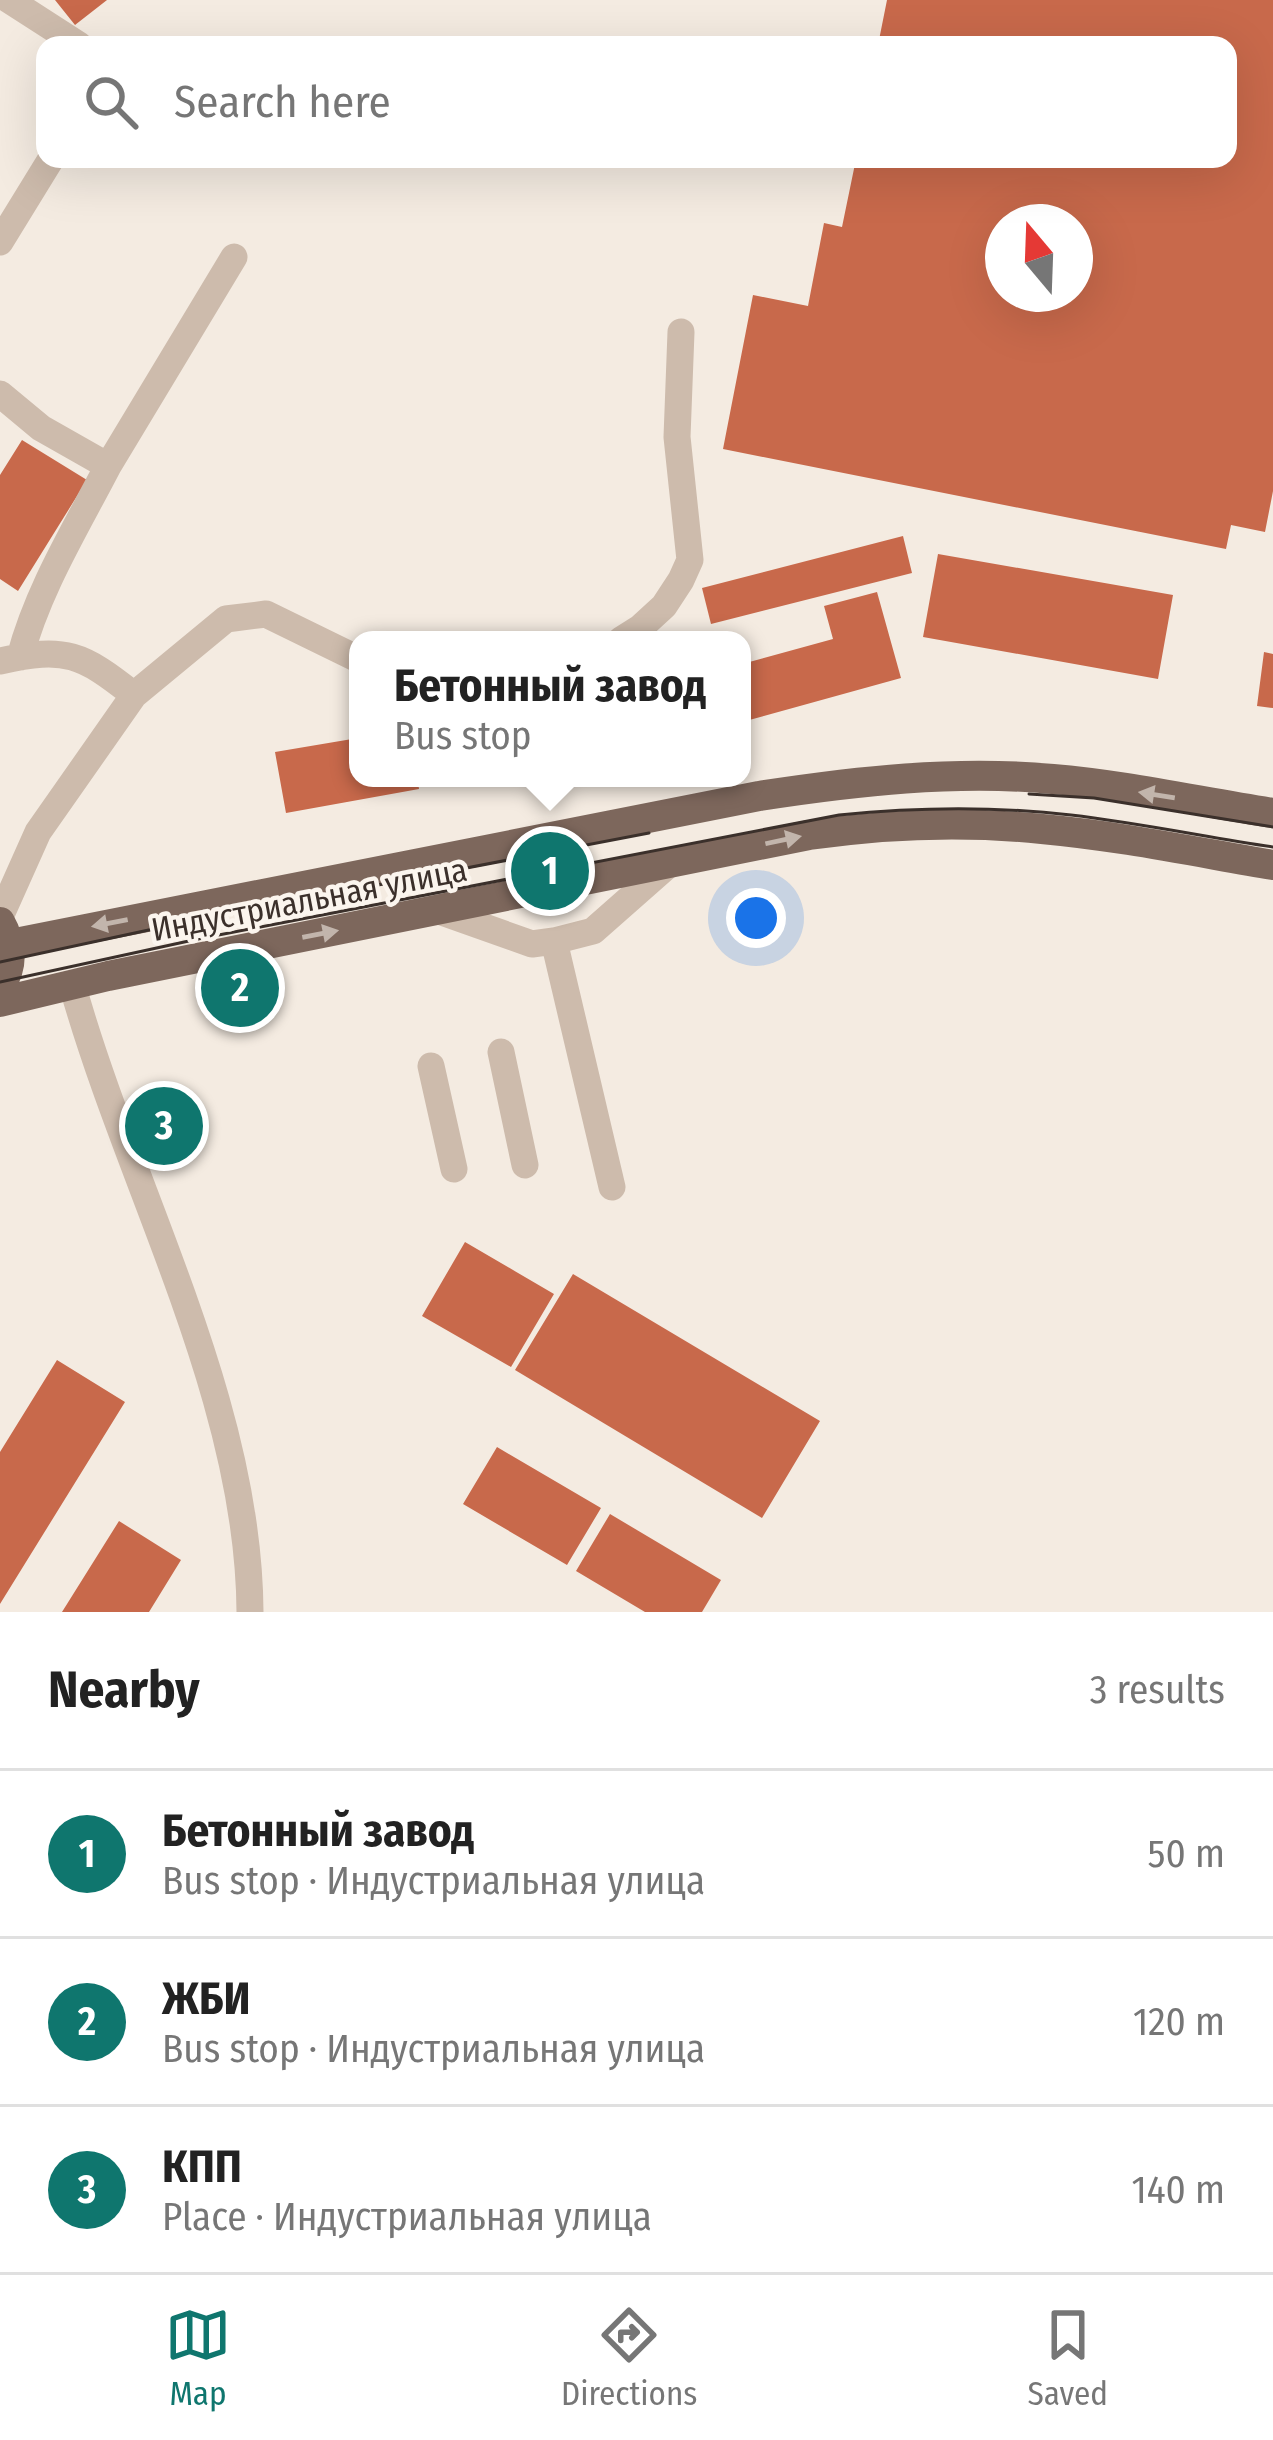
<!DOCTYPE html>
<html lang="en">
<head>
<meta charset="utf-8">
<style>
  :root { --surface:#fff; --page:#f6f6f6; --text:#222; --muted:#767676; --line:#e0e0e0; --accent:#0f766e }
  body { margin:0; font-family:"Fira Sans Condensed",sans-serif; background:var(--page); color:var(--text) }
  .compass { position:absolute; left:985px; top:204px; width:108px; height:108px; border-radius:50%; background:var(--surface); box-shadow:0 12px 48px #0002; rotate:341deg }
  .you { position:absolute; left:756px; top:918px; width:42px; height:42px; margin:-30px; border:9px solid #fff; border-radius:50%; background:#1a73e8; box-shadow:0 0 0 18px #1a73e833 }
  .badge { display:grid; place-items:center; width:78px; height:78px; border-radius:50%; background:var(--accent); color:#fff; font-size:39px; font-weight:700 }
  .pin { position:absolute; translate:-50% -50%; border:6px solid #fff; box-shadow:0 3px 12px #0006 }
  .popup { position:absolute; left:349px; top:631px; width:402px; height:156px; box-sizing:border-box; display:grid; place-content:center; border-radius:24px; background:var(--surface); filter:drop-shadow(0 3px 9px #0005); font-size:39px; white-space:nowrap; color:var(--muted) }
  .popup b { font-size:45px; color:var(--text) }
  .popup::after { content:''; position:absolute; left:50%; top:100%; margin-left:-24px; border:24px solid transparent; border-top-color:var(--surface) }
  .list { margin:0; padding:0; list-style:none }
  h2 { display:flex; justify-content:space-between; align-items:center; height:156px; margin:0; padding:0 48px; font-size:51px }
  h2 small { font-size:39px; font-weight:400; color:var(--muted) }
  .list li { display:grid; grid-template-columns:78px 1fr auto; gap:36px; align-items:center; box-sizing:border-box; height:168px; padding:0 48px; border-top:3px solid var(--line) }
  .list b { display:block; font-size:45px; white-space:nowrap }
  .list p { margin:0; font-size:39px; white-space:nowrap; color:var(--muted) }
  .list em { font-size:39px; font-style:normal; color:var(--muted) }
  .icon { flex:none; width:66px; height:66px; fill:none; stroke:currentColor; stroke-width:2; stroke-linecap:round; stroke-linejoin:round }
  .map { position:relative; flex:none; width:1273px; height:1612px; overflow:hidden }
  .search { position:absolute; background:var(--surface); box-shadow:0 12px 48px #0002; left:36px; right:36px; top:36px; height:132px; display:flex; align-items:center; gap:30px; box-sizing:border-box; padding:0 42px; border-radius:24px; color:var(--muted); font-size:45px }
  .sheet { height:660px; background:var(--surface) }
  nav { display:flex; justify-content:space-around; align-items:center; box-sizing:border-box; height:168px; border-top:3px solid var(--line); background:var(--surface); font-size:33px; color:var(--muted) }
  nav a { display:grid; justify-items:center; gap:6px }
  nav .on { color:var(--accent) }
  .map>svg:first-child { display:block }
  .building { fill:#c8694b; fill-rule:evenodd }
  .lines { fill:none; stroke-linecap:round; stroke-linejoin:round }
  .minor { stroke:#cdbbac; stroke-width:27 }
  .major { stroke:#7d675c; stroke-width:30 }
  .tram { stroke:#3b302b; stroke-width:3 }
  .oneway { fill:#c2b5ac }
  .labels { text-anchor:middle; stroke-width:9; stroke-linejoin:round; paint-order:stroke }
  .street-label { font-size:33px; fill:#3b302b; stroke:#fbf5ee }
</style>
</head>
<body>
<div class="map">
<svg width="1273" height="1612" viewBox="0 0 1273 1612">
  <rect width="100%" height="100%" fill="#f4ebe1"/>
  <path class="building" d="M55 0H107L75 25Z
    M887 0H1273V491L1265 532 1231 525 1226 549 723 449 753 295 808 306 824 223 842 227 856 159H1228V45H878ZM1003 222H1075V294H1003Z
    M22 440 87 480 18 591 0 579V475Z
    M903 536 912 573 711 624 702 588Z
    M938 554 1173 595 1158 679 923 637Z
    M877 592 901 678 742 722V664L833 639 824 606Z
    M1264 652 1273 654V708L1257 706Z
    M358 738V778H427V780L418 782 419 789 286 813 275 752Z
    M174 1086 191 1135 170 1142 173 1150 151 1158 137 1118 146 1114 141 1098Z
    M465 1242 554 1294 511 1367 422 1316Z
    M573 1274 820 1421 762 1518 515 1370Z
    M57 1360 125 1402 0 1604V1452Z
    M497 1447 601 1508 567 1565 463 1504Z
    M610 1514 721 1580 702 1612H645L576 1571Z
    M119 1521 181 1560 149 1612H62Z"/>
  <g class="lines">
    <path class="minor" d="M9 0 79 45
      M0 242 51 159
      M0 394 41 428 108 466C76 528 38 589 20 657
      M108 466 234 257
      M621 640 640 628 664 606 681 580 690 560 677 437 681 332
      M0 661C66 646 82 654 134 695
      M439 911 532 944 554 941 593 931 669 864
      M0 917 38 832 134 695 226 619 266 614 358 659
      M554 941 612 1187
      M72 984C129 1188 249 1398 250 1612
      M501 1052 525 1165
      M431 1066 454 1169"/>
    <path class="major" d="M0 922C12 943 14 966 0 986
      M0 946 759 796C857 781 954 770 1053 779 1125 785 1201 802 1273 813
      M0 1002 108 976 809 835C885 824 965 821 1042 829 1119 836 1196 852 1273 865"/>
    <path class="tram" d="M1029 794 1094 798 1273 827
      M0 962 195 920 649 833
      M0 982 198 939 839 815C917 807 993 806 1071 815 1139 823 1206 837 1273 847"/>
  </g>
  <defs><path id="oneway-solid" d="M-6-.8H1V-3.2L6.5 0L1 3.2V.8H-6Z" transform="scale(3)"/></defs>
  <g class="oneway">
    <use href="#oneway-solid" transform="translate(1157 795) rotate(-171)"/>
    <use href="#oneway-solid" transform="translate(783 840) rotate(-12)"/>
    <use href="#oneway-solid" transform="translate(110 923) rotate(169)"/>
    <use href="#oneway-solid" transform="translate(320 934) rotate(-11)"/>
  </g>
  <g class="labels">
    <g class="street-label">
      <text transform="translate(309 899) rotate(-11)" y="12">Индустриальная улица</text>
    </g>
  </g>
</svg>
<svg class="compass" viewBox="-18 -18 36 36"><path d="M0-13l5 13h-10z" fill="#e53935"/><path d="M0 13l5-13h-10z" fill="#767676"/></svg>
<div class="you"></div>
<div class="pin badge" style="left:550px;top:871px">1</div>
<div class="popup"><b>Бетонный завод</b>Bus stop</div>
<div class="pin badge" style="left:240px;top:988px">2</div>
<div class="pin badge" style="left:164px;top:1126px">3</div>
<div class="search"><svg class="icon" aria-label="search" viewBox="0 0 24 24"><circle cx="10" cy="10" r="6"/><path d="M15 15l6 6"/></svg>Search here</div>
</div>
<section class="sheet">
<h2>Nearby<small>3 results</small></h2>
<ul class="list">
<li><span class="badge">1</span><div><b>Бетонный завод</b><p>Bus stop · Индустриальная улица</p></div><em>50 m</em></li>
<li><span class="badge">2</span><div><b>ЖБИ</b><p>Bus stop · Индустриальная улица</p></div><em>120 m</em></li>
<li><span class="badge">3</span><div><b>КПП</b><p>Place · Индустриальная улица</p></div><em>140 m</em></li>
</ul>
</section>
<nav>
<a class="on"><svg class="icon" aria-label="map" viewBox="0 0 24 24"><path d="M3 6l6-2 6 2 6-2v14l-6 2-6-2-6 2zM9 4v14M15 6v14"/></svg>Map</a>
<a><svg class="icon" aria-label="directions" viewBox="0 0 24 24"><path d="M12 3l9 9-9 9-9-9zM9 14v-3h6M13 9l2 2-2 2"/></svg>Directions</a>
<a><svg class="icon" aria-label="saved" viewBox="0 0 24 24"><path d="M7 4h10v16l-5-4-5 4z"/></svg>Saved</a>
</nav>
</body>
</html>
